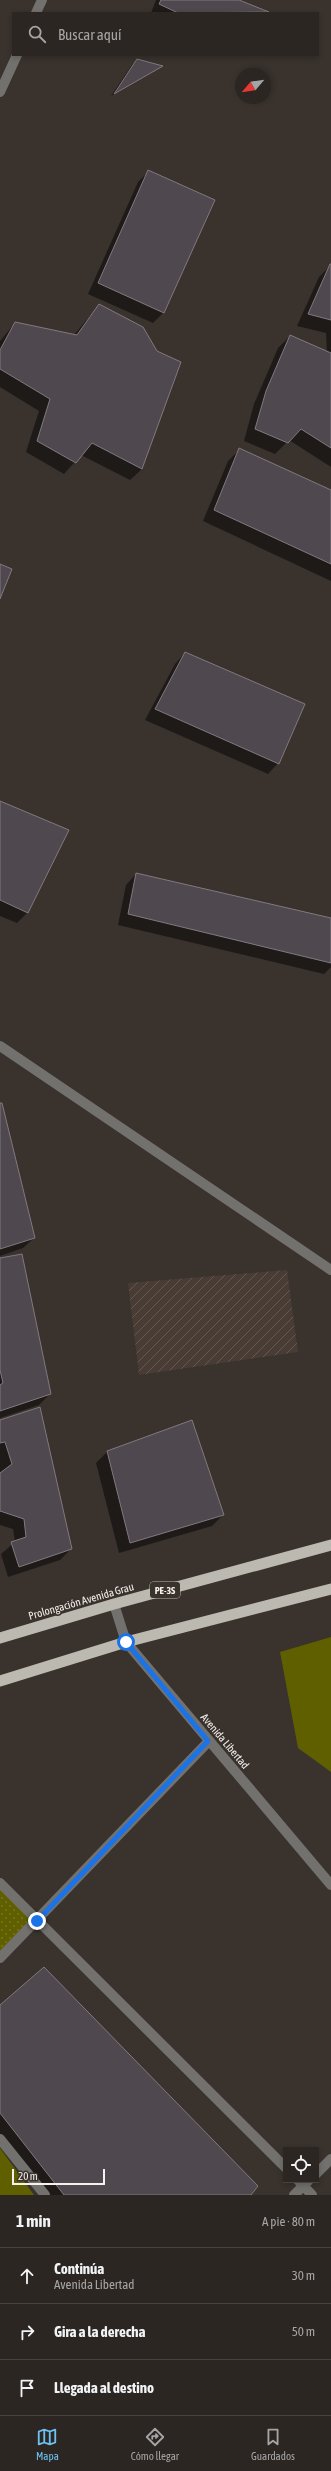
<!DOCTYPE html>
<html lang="es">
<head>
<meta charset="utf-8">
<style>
  :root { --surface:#2b2622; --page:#37322f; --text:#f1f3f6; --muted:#a6a5a5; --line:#474340; --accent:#6dc2f3 }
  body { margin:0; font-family:"Asap Condensed",sans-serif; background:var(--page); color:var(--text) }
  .controls { position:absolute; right:12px; bottom:12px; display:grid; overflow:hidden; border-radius:0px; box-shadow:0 2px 6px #0003 }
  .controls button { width:36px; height:36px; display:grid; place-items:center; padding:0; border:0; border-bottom:1px solid var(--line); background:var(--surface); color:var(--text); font:20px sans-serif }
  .compass { position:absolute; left:235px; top:68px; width:36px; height:36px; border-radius:50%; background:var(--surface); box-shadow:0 2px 6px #0003; rotate:241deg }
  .scale { position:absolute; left:12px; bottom:10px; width:93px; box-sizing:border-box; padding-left:4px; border:2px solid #f6f1ee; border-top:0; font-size:11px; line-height:14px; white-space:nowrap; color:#f6f1ee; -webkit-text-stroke:3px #39322d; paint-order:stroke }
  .stop { position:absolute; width:12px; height:12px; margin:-9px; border:3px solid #1a73e8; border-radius:50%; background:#fff }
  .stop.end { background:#1a73e8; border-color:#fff; box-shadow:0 1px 4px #0008 }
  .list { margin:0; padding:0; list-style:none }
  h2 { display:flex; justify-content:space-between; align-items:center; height:52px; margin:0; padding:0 16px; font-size:17px }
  h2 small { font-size:13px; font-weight:400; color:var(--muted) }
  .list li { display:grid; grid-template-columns:26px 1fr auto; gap:12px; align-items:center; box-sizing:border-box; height:56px; padding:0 16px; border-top:1px solid var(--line) }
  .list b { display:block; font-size:15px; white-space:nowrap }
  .list p { margin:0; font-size:13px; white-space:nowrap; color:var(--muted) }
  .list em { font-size:13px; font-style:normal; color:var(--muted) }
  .icon { flex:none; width:22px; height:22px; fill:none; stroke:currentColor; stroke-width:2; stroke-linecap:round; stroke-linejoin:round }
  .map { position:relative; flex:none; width:331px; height:2195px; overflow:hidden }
  .search { position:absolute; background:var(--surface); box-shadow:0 2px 6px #0003; left:12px; right:12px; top:12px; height:44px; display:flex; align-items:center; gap:10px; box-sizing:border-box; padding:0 14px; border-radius:0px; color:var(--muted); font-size:15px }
  .sheet { height:220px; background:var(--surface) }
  nav { display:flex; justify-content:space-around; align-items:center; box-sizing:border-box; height:56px; border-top:1px solid var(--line); background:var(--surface); font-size:11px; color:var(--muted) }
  nav a { display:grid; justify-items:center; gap:2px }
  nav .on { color:var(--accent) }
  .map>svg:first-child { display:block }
  .industrial { fill:url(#industrial-furrows) }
  .grass { fill:#5f5f00 }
  .park { fill:url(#park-dots) }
  .shadow { fill:#0007 }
  .building { fill:#4f484e; stroke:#81797f }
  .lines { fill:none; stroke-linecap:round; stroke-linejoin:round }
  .service { stroke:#72716d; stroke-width:10 }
  .minor { stroke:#72716d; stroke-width:10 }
  .trunk { stroke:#bcb9b0; stroke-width:11 }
  .route { stroke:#1a73e8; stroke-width:5 }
  .labels { text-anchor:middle; stroke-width:3.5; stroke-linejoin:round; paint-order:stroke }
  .shield { fill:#39322d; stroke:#bdb8b4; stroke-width:1 }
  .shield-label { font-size:10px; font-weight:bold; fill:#f6f1ee }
  .street-label { font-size:11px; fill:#f6f1ee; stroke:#39322d }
</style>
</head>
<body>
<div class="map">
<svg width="331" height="2195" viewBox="0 0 331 2195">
  <defs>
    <pattern id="industrial-furrows" width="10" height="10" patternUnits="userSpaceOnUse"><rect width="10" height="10" fill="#493c34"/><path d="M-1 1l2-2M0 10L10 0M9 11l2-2" fill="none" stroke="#645952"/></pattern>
    <pattern id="park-dots" width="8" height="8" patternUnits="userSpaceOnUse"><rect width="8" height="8" fill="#5f5f00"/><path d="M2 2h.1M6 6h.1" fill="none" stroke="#777626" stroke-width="1.8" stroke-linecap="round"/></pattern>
  </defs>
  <rect width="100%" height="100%" fill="#39322d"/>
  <path class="industrial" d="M287 1270 298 1352 139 1375 128 1283Z"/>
  <path class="grass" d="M331 1637V1772L298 1748 280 1652Z
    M0 2148 34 2195H0Z"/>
  <path class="park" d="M0 1886 35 1920 0 1955Z"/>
  <path class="shadow" d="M156 0H236L267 12 151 13Z
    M137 60 161 67 111 96 132 65Z
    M149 171 164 312 153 323 88 294 138 182Z
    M331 265V467L289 440 275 454 244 441 254 404 278 348 290 336 327 352 326 333 297 326 319 277Z
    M99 305 142 469 130 480 81 455 64 474 26 452 39 411 0 387V341L15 323 74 335Z
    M240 449 331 491V581L203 521 228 461Z
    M185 653 278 763 268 774 145 720 175 664Z
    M0 802 28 912 17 923 0 916Z
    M136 874 331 919V967L324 974 118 925 126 885Z
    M0 1104 34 1238 23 1248 0 1256Z
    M0 1259 50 1394 39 1405 0 1418Z
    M0 1421 71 1549 60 1560 8 1577 1 1554 15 1542 13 1529 0 1525Z
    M191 1422 223 1515 212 1526 119 1553 96 1463 107 1452Z
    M0 2007 249 2195H43L0 2140Z"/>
  <path class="building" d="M161 0H239L269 12 178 13 159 4Z
    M137 59 163 66 114 94Z
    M148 170 215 200 164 313 98 283Z
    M330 264H331V320L308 314Z
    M99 304 143 327 157 351 181 362 142 469 92 443 76 463 37 441 50 399 0 369V350L15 322 77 335Z
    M290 335 331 353V448L301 429 288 443 255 429 266 391Z
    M239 448 331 490V564L214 510Z
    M0 564 12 569 0 599Z
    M185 652 305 704 279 764 155 709Z
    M0 801 69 830 28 913 0 900Z
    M136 873 331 918V963L128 914Z
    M0 1103H2L35 1238 0 1249Z
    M22 1254 51 1394 0 1411V1385L3 1383 0 1370V1258Z
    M40 1407 72 1549 19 1567 11 1542 26 1537 24 1519 0 1511V1473L12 1464 5 1442 0 1443V1420Z
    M192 1420 224 1515 130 1543 107 1451Z
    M44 1967 258 2186 251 2195H64L0 2113V2005Z"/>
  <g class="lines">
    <path class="service" d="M36 13 42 0
      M0 92 17 55
      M0 1046 331 1270"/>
    <path class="minor" d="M114 1604 126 1642 331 1885
      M0 1883 286 2168
      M0 1958 209 1741
      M0 2139 45 2195
      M316 2174 331 2159
      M298 2180 312 2195
      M294 2195 309 2180"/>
    <path class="trunk" d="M0 1638 114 1604 331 1545
      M0 1681 126 1642 331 1589"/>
  </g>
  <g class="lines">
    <path class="route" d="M37 1921 208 1741 126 1642"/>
  </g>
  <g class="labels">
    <rect class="shield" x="150" y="1582" width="30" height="16" rx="3"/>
    <g class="shield-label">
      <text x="165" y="1594">PE-3S</text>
    </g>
    <g class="street-label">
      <text transform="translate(81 1601) rotate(-16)" y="4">Prolongación Avenida Grau</text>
      <text transform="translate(225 1741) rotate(50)" y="4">Avenida Libertad</text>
    </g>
  </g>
</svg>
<div class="controls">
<button><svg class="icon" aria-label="locate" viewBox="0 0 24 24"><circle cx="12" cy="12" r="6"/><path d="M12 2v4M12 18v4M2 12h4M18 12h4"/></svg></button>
</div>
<svg class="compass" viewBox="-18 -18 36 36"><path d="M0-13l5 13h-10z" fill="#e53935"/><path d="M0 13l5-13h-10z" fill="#a6a5a5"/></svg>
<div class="scale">20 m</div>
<div class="stop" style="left:126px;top:1642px"></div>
<div class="stop end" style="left:37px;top:1921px"></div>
<div class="search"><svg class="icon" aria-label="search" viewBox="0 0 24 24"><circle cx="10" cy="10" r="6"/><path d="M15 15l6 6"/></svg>Buscar aquí</div>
</div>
<section class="sheet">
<h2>1 min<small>A pie · 80 m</small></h2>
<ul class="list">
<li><svg class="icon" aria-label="ahead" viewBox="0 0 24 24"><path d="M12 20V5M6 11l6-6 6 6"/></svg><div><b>Continúa</b><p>Avenida Libertad</p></div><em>30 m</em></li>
<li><svg class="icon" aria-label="right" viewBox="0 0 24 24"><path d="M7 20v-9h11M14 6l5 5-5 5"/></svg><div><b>Gira a la derecha</b></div><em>50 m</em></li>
<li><svg class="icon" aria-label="arrive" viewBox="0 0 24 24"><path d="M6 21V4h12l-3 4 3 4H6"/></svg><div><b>Llegada al destino</b></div></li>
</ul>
</section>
<nav>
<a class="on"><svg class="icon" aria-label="map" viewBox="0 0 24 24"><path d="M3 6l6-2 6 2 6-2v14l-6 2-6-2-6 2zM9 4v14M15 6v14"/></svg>Mapa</a>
<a><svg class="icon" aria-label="directions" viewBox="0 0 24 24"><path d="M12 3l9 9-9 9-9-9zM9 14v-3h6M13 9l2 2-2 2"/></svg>Cómo llegar</a>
<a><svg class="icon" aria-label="saved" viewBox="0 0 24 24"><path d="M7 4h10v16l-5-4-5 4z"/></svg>Guardados</a>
</nav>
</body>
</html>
